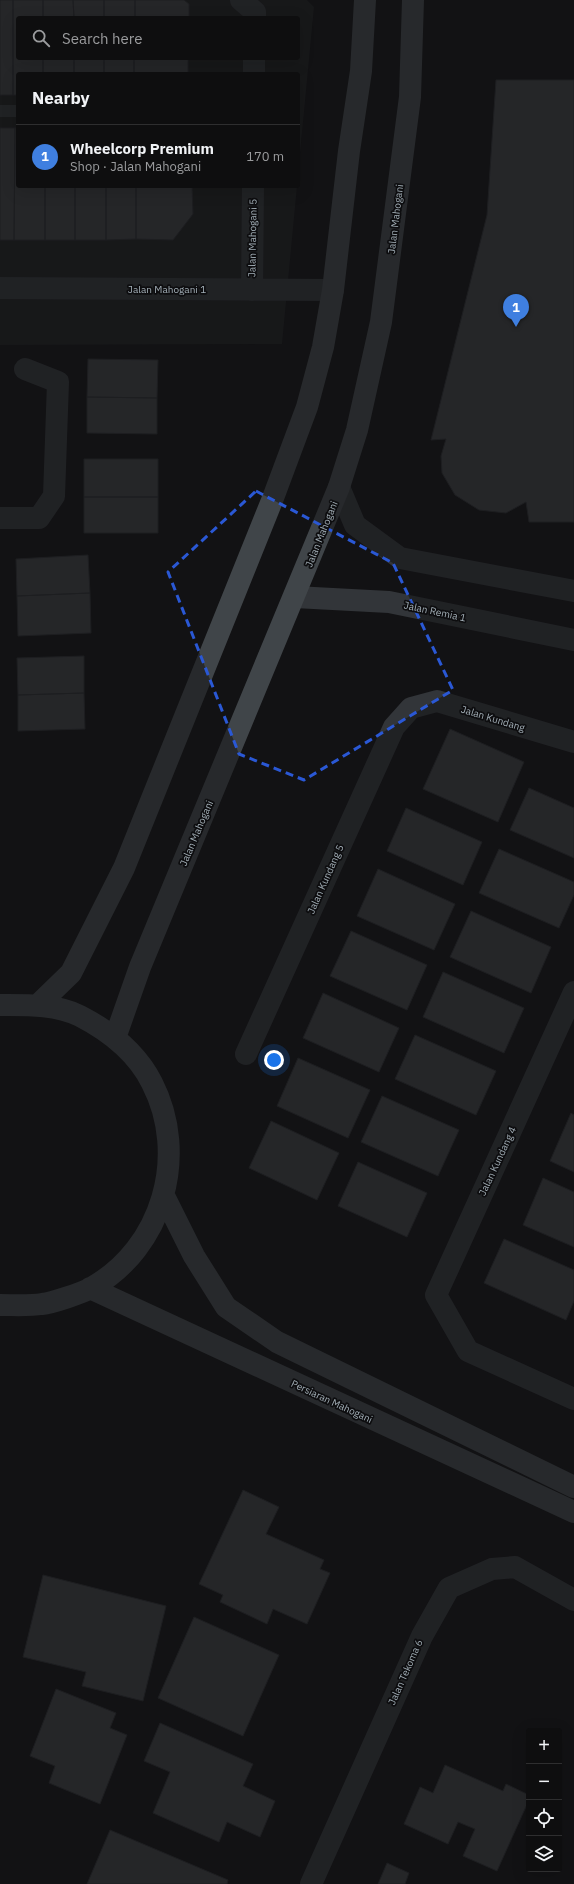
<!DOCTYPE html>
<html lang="en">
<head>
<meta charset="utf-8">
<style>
  :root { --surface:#0e0e0f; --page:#171718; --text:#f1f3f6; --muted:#9b9c9e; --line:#2e2e2f; --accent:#8c9099 }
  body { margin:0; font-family:"IBM Plex Sans",sans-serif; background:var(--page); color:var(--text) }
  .controls { position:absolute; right:12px; bottom:12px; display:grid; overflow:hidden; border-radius:4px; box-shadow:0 4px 16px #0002 }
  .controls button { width:36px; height:36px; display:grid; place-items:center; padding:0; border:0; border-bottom:1px solid var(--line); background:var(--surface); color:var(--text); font:20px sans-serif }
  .you { position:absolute; left:274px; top:1060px; width:14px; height:14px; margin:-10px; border:3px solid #fff; border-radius:50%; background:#1a73e8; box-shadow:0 0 0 6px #1a73e833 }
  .badge { display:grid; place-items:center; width:26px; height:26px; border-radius:50%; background:var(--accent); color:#fff; font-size:13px; font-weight:700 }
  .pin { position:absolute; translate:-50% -33px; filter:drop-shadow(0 1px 2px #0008) }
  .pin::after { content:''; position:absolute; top:21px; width:14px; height:12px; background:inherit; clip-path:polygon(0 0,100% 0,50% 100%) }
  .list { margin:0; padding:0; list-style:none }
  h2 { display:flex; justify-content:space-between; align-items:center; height:52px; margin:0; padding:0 16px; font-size:17px }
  h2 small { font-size:13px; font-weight:400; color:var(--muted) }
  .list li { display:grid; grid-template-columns:26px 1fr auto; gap:12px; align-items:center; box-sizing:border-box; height:64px; padding:0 16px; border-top:1px solid var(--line) }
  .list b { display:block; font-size:15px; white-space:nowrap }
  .list p { margin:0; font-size:13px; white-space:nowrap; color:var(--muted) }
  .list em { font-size:13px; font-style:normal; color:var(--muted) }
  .icon { flex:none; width:22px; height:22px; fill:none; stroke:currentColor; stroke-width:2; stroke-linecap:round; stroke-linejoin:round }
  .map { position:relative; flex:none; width:574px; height:1884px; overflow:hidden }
  .search { position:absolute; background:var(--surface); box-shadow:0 4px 16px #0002; left:16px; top:16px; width:284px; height:44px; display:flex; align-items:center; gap:10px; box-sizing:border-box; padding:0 14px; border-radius:4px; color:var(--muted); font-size:15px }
  .panel { position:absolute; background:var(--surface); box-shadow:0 4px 16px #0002; left:16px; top:72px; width:284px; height:116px; border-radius:4px }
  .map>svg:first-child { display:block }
  .built { fill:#1e1f21; fill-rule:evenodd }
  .building { fill:#3c3e42; stroke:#2b2d30 }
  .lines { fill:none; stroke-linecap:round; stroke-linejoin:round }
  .service { stroke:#323539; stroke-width:12 }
  .minor { stroke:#323539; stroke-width:22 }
  .secondary { stroke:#404549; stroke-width:22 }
  .marked { fill:none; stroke:#2a58d5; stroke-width:3; stroke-dasharray:8 5; stroke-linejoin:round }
  .labels { text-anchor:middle; stroke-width:3.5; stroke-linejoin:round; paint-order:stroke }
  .street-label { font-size:10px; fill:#a2aeb6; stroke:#0d0d0f }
</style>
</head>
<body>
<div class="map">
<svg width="574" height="1884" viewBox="0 0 574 1884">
  <rect width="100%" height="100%" fill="#121214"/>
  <path class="built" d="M0 0H307L314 7 298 174V74H18V186H297L282 344 0 345ZM18 18H298V58H18Z"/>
  <path class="building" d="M0 0H13V95H0Z
    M13 0H43V18H18V58H43V74H18V95H13Z
    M43 0H73L74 18H43Z
    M73 0H104V18H74Z
    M104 0H135V18H104Z
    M135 0H184L189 4V18H135Z
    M43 58H74V74H43Z
    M74 58H104V74H74Z
    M104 58H134V74H104Z
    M134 58H188V74H134Z
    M496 80H574V522H529L526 502 506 513 479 510 455 495 442 473 441 456 446 439 431 440 487 215Z
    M0 128H15L14 240H0Z
    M15 128H18V186H45V240H14Z
    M45 186H75V240H45Z
    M75 186H106V240H75Z
    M106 186H136V239L106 240Z
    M136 186H192L193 214 173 240 136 239Z
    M88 359 158 360 157 398 87 397Z
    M87 397 157 398V434L87 433Z
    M84 459H158V497H84Z
    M84 497H158V533H84Z
    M88 555 90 593 17 596 16 559Z
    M90 593 91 633 18 636 17 596Z
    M84 656V693L18 695 17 658Z
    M84 693 85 729 18 731V695Z
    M450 729 524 762 498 822 423 789Z
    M529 788 574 808V858L510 830Z
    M406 808 482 842 463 885 387 851Z
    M499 849 574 882V895L559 928 479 893Z
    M378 869 455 904 434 950 357 916Z
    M471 911 551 947 531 993 450 957Z
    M351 931 427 965 407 1010 330 976Z
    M443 972 524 1008 504 1053 423 1017Z
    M323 993 399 1028 379 1072 303 1038Z
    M415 1035 496 1071 476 1115 395 1079Z
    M298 1058 370 1090 348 1138 277 1106Z
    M382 1096 459 1130 438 1176 361 1142Z
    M571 1113 574 1115V1172L550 1161Z
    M271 1121 339 1153 317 1200 249 1168Z
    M358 1162 427 1193 407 1237 338 1206Z
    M543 1178 574 1192V1247L523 1225Z
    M504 1239 574 1270V1301L566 1320 484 1283Z
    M243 1490 279 1507 266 1534 324 1560 320 1569 330 1573 307 1624 273 1609 267 1624 220 1602 223 1595 199 1584Z
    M43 1575 166 1606 143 1701 82 1686 86 1672 23 1657Z
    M194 1617 279 1655 243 1736 158 1698Z
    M56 1689 116 1713 110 1728 127 1735 100 1804 49 1783 55 1766 30 1756Z
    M160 1723 253 1764 243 1786 275 1801 260 1837 227 1822 219 1842 153 1813 170 1772 144 1761Z
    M445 1765 503 1791 506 1784 529 1795V1800L497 1871 463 1856 475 1829 458 1822 448 1844 404 1824 420 1787 433 1793Z
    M110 1830 228 1880 227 1884H87Z
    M387 1863 409 1873 405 1884H378Z"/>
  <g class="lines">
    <path class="service" d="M0 111H18"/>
    <path class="minor" d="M241 0 255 12V18
      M254 74V58
      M0 288 333 290
      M252 290 253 186
      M339 487 355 525 400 558 574 591
      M0 518H39L54 496 58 382 25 369
      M295 597 389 602 574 640
      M574 992 436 1295 468 1351 574 1399
      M246 1054 394 727 411 708 437 701 574 742
      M311 1884 422 1636 449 1588 492 1569 515 1567 574 1600"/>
    <path class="secondary" d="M0 1005C26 1005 56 1004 80 1016 109 1031 137 1053 152 1083 189 1155 163 1248 91 1288 82 1293 52 1303 42 1304 29 1306 14 1305 0 1305
      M38 1005 71 973 124 868 273 498 307 407 323 347 333 290 349 151 361 71 365 0
      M115 1038 140 967 339 487 357 430 381 322 410 97 413 0
      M164 1196 194 1256 226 1307 277 1342 574 1487
      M90 1288 574 1512"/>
  </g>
  <path d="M0 0H574V1884H0ZM256 491 393 563 453 690 304 780 239 754 168 572Z" fill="#121214" fill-opacity=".55" fill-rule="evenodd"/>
  <path class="marked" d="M256 491 393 563 453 690 304 780 239 754 168 572Z"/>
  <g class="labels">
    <g class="street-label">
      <text transform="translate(395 219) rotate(-83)" y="4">Jalan Mahogani</text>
      <text transform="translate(252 238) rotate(-89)" y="4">Jalan Mahogani 5</text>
      <text x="167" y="293">Jalan Mahogani 1</text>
      <text transform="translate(321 534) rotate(-68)" y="4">Jalan Mahogani</text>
      <text transform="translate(435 611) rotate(12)" y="4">Jalan Remia 1</text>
      <text transform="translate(493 718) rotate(17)" y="4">Jalan Kundang</text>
      <text transform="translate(196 833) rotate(-67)" y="4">Jalan Mahogani</text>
      <text transform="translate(325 879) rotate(-66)" y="4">Jalan Kundang 5</text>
      <text transform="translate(497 1161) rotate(-65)" y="4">Jalan Kundang 4</text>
      <text transform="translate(332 1401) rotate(25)" y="4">Persiaran Mahogani</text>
      <text transform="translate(405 1672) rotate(-66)" y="4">Jalan Tekoma 6</text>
    </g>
  </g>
</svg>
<div class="controls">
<button>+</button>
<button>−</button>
<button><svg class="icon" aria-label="locate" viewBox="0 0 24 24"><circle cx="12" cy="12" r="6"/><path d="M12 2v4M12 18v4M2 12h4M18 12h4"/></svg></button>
<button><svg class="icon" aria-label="layers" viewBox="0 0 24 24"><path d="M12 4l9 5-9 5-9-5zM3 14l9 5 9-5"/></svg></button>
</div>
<div class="you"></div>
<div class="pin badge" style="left:516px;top:327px;background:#3f7fe0">1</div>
<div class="search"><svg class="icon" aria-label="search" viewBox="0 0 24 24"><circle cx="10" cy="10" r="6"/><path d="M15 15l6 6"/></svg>Search here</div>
<section class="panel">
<h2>Nearby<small></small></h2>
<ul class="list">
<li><span class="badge" style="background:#3f7fe0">1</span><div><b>Wheelcorp Premium</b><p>Shop · Jalan Mahogani</p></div><em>170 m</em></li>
</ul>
</section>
</div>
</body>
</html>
